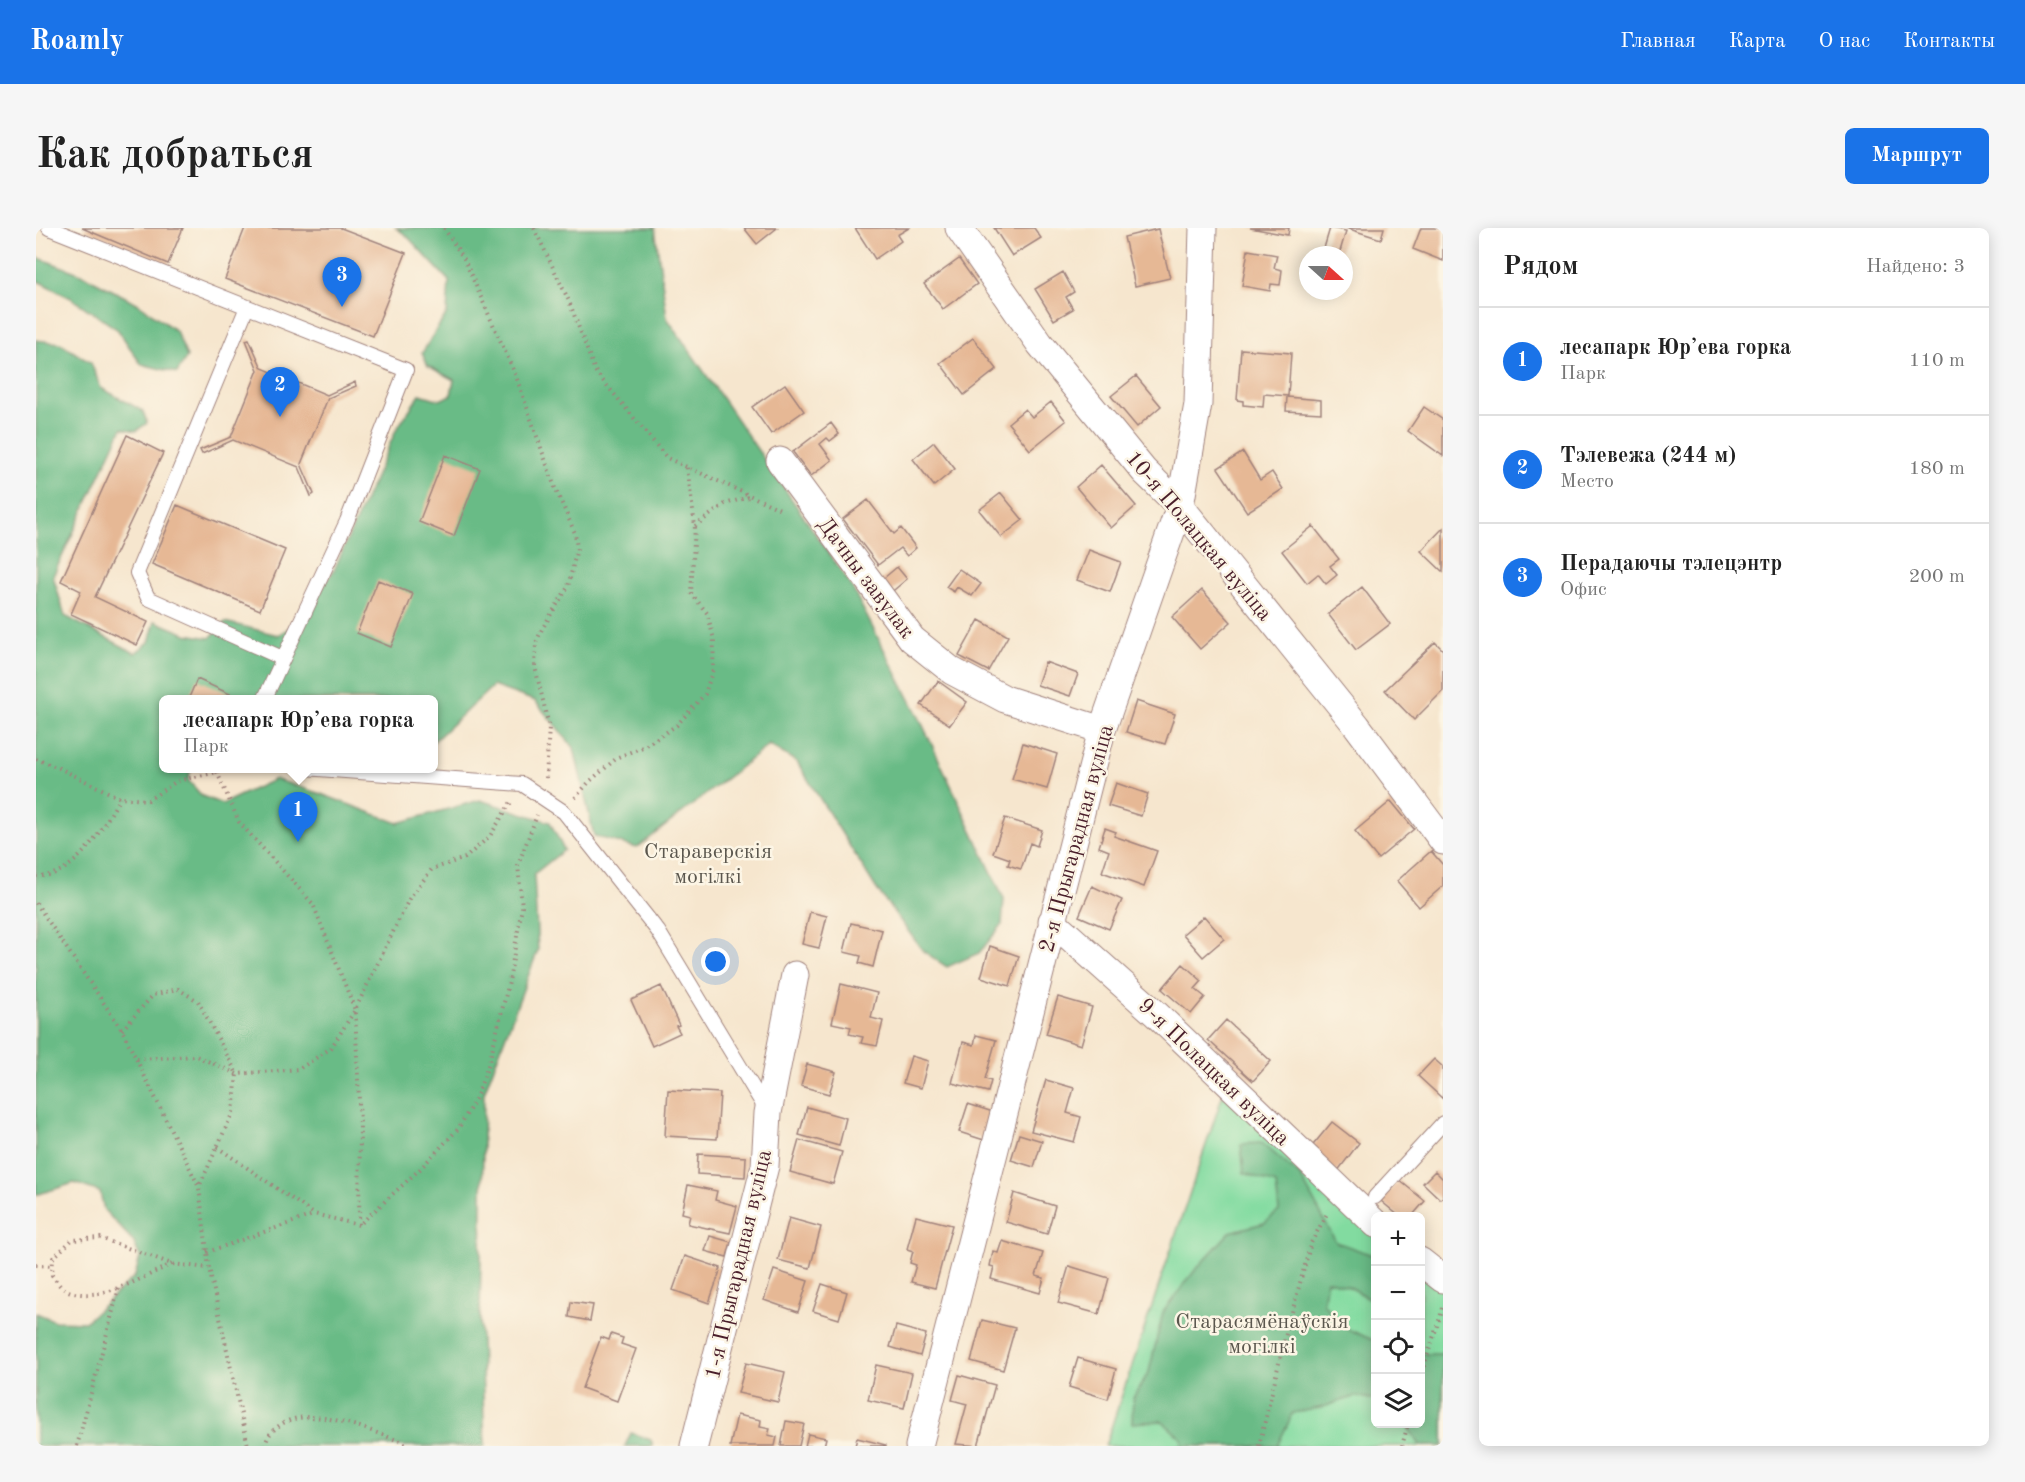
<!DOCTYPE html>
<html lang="ru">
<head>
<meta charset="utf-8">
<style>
  :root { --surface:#fff; --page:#f6f6f6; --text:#222; --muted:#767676; --line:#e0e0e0; --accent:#1a73e8 }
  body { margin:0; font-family:"Old Standard TT",serif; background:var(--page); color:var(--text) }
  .controls { position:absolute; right:18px; bottom:18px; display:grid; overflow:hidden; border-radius:9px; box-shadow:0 3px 15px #0003 }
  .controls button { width:54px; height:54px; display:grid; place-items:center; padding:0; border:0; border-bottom:2px solid var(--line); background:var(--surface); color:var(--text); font:30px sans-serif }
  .compass { position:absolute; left:1263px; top:18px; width:54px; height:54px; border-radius:50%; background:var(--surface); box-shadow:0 3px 15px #0003; rotate:111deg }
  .you { position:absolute; left:680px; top:734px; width:21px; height:21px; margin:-15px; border:4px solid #fff; border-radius:50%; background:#1a73e8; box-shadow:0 0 0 9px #1a73e833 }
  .badge { display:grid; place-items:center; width:39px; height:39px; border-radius:50%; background:var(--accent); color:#fff; font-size:20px; font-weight:700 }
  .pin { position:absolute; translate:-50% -50px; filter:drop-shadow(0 2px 3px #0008) }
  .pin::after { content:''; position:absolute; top:32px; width:21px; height:18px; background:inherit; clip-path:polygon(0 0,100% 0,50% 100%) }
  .popup { position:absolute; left:123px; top:467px; width:279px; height:78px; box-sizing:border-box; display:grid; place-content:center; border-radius:9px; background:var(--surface); filter:drop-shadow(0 2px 4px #0005); font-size:20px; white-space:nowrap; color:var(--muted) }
  .popup b { font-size:22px; color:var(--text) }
  .popup::after { content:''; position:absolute; left:50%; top:100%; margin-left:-12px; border:12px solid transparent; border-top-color:var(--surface) }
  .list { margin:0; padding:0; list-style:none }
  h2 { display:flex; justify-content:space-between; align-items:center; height:78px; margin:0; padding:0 24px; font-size:26px }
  h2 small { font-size:20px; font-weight:400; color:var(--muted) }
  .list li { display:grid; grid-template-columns:39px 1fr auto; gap:18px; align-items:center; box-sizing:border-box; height:108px; padding:0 24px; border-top:2px solid var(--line) }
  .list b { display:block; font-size:22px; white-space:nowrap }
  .list p { margin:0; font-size:20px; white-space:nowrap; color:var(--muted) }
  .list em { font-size:20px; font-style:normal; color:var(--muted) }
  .icon { flex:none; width:33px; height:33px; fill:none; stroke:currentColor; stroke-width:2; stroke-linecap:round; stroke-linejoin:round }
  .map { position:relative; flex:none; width:1407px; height:1218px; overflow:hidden; border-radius:9px }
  header { display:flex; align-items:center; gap:36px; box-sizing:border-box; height:84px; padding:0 30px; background:var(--accent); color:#fff }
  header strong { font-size:28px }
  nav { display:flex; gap:33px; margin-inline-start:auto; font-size:21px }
  .intro { display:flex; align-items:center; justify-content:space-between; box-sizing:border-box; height:144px; padding:0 36px }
  h1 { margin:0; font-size:42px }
  .button { padding:15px 27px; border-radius:9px; background:var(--accent); color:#fff; font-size:21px; font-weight:700 }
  main { display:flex; gap:36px; padding:0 36px }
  aside { flex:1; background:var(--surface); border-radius:9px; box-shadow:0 3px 15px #0003 }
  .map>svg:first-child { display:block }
  .green { fill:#82dba0; stroke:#667d66; stroke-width:1.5 }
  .forest { fill:#69bb86; stroke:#5a6d58; stroke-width:1.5 }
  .building { fill:#e6b895 }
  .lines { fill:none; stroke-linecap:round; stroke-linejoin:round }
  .service-casing { stroke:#a0827c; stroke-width:16 }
  .minor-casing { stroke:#a0827c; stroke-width:29 }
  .path { stroke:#a0827c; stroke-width:4; stroke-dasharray:1.5 4.5; stroke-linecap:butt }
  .service { stroke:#fff; stroke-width:14 }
  .minor { stroke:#fff; stroke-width:27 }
  .labels { text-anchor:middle; stroke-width:5; stroke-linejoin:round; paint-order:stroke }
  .street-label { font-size:22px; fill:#4a1f2b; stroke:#fcf5e5 }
  .park-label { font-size:22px; fill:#5b574e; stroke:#fcf5e5 }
</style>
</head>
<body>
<header>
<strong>Roamly</strong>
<nav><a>Главная</a><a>Карта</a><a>О нас</a><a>Контакты</a></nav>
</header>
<div class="intro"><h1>Как добраться</h1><a class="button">Маршрут</a></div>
<main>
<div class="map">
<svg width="1407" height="1218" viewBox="0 0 1407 1218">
  <rect width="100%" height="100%" fill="#fcf5e5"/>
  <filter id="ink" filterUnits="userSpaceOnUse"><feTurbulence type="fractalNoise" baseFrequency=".0167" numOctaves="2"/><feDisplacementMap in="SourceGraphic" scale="12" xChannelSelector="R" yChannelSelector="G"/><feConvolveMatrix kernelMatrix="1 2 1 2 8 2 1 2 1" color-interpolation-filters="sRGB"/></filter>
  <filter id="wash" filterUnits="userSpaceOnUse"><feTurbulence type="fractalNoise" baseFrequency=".008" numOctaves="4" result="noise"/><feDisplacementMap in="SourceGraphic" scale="24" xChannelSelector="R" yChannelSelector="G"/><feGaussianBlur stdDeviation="1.35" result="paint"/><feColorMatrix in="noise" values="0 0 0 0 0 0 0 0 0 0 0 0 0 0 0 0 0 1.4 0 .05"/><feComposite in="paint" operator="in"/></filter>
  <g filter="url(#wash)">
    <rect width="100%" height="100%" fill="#f6e6ce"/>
    <path class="green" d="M1187 866 1339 999 1340 1196H1384L1385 1039 1407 1059V1218H1069Z"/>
    <path class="forest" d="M360 0H619L631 90 814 356 883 489 968 671 966 697 943 725 911 739 887 723 840 660 761 534 733 517 601 620 558 608 538 520 499 473 457 458 397 514V472H127V540L155 541 152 552 166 568 186 576 239 551 285 566 362 595 444 572 514 594 528 622 498 646 502 722 448 865 444 1086 449 1218H0V1085L19 1093 49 1094 99 1048 104 1029 97 1013 68 982 64 964 38 955 0 967V112L24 115 55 135 65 160 107 183 111 195 100 203 86 200 17 348 29 388 99 425 113 414 119 393 150 406 174 410 189 394 242 407 265 393 298 342 360 202 384 166 404 172 415 167 418 152 392 138 386 125 411 85 413 53 370 7Z
      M0 29 43 45 101 75 140 103 151 129 141 145 105 136 82 102 35 70 0 52Z
      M1226 915 1264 948 1300 1014 1339 1028V1074L1313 1059 1291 1052 1287 1075 1307 1099 1339 1113V1172L1320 1168 1284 1180 1257 1185 1241 1218H1146V1211L1126 1193 1096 1195 1097 1170 1113 1144 1127 1084 1160 1041 1194 1004 1228 995 1243 983 1240 956 1208 945 1205 916Z
      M1385 1126H1407V1218H1385L1369 1196H1384Z
      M595 1205 615 1212 617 1218H589Z"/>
    <g id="blocks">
      <path class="building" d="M46 0H147L132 36Z
        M209 0H305L370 25 337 108 189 51Z
        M708 0H741L721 16Z
        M819 0H873L861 7 865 13 839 31Z
        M958 0H998L1005 10 976 28Z
        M1214 0H1253L1252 7Z
        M1294 0 1310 3 1303 27H1286Z
        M1310 0H1348L1345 11Z
        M1385 0H1407V33L1377 21Z
        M1122 1 1134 50 1099 58 1088 9Z
        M1212 22 1241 27 1238 40 1246 42 1244 57 1235 56 1234 63 1206 58Z
        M923 31 941 56 907 81 888 56Z
        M1027 44 1038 64 1030 69 1037 81 1018 92 999 61Z
        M937 110 961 141 928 167 904 135Z
        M213 111 226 140 291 167 319 154 320 158 292 170 265 236 278 266 275 268 263 239 197 212 166 226 164 222 195 209 222 142 210 112Z
        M1205 121 1255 125 1252 168 1228 166 1227 179 1207 177V173L1201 172Z
        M1100 148 1125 178 1101 199 1075 168Z
        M749 156 768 183 735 206 716 179Z
        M1251 169 1285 172V185L1250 183Z
        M1015 174 1030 193 994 222 972 195 989 181 996 189Z
        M1388 179 1407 192V228L1372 203Z
        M795 195 803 206 794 213 791 210 784 216 796 232 775 248 757 224Z
        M91 207 127 225 59 369 112 394 101 417 35 386 45 363 25 353Z
        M898 214 919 241 898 258 877 231Z
        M1207 224 1224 252 1236 244 1247 261 1211 284 1182 240Z
        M409 227 444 241 418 308 383 294Z
        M1065 237 1100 278 1075 300 1040 259Z
        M965 265 987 292 965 309 943 282Z
        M832 272 858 306 865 300 880 320 871 328 864 320 842 337 807 291Z
        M141 277 249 322 224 382 116 336Z
        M1277 298 1303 331 1294 338 1301 347 1290 356 1282 346 1271 355 1246 323Z
        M1407 300V344L1385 323Z
        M1053 322 1085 334 1074 364 1041 352Z
        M861 339 871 351 852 367 842 355Z
        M923 341 945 356 936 368 921 359 918 364 910 359Z
        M342 352 377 366 355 419 321 405Z
        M1326 359 1354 396 1320 422 1292 386Z
        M1166 362 1195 394 1164 421 1136 389Z
        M943 392 972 408 952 443 923 428Z
        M1399 414 1407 422V463L1378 492 1349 462Z
        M1009 434 1042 446 1034 468 1001 457Z
        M161 451 207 472H152Z
        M902 453 931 474 914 497 885 477Z
        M1100 473 1139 486 1129 516 1090 504Z
        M987 515 1021 526 1011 561 976 551Z
        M1080 555 1112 566 1105 588 1072 578Z
        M1355 573 1378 601 1342 631 1319 603Z
        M969 590 1006 602 1001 618 994 615 985 641 972 637 974 631 957 625Z
        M1069 600 1080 604 1078 608 1121 623 1108 659 1066 644 1073 623 1063 619Z
        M1395 623 1407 637V658L1383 679 1361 653Z
        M1056 658 1086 672 1073 701 1043 688Z
        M774 684 791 688 783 720 766 716Z
        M1168 688 1188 711 1167 729 1147 706Z
        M815 695 846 702 837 739 823 735 825 728 808 724Z
        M954 718 983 728 974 758 945 749Z
        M1147 736 1166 753 1159 761 1169 769 1155 786 1126 761Z
        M805 756 841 765 835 790 847 793 841 818 825 815 827 809 813 806 815 799 796 795Z
        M625 758 643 797 640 798 644 805 616 818 595 772Z
        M1022 769 1056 779 1045 817 1010 806Z
        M1190 792 1235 833 1217 853 1172 812Z
        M940 807 960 812 949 851 955 853 952 864 916 855 927 814 938 817Z
        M875 828 892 833 885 860 867 855Z
        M1398 831 1407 839V871L1382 848Z
        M771 836 800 844 793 866 765 858Z
        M1010 852 1038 860 1031 885 1045 889 1038 914 995 903Z
        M632 862 684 865 681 911 629 908Z
        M932 876 957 884 948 912 923 904Z
        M771 879 810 890 803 918 763 907Z
        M1296 894 1323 915 1301 944 1273 922Z
        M983 906 1006 913 998 939 975 932Z
        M763 912 806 924 797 956 754 944Z
        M662 926 710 929 709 949 661 946Z
        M1399 943 1407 951V969L1404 971 1387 955Z
        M1363 952 1389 973 1376 988H1363L1345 973Z
        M652 957 681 963 679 972 701 978 694 1005 652 996 654 987 646 985Z
        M978 965 1019 978 1011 1006 970 994Z
        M880 988 916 997 899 1060 875 1054 880 1037 874 1035 877 1023 871 1021Z
        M753 990 785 999 774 1040 742 1032Z
        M674 1008 695 1014 691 1029 669 1023Z
        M966 1013 1007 1025 1000 1048 1008 1050 1004 1065 955 1051 958 1039 954 1038 957 1023 962 1025Z
        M649 1028 685 1040 673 1075 637 1062Z
        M1033 1038 1073 1050 1063 1086 1022 1075Z
        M738 1042 772 1053 762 1084 728 1072Z
        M786 1056 811 1064 803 1091 777 1083Z
        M535 1074 557 1077 554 1093 533 1089Z
        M946 1092 979 1100 967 1142 935 1133Z
        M860 1098 890 1106 884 1128 854 1119Z
        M575 1106 587 1110 585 1116 600 1121 581 1173 546 1160 565 1109 573 1112Z
        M1042 1130 1080 1141 1072 1171 1033 1159Z
        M710 1135 749 1144 742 1174 702 1165Z
        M840 1137 876 1145 868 1180 832 1172Z
        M923 1147 959 1157 942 1218 920 1216 931 1176 916 1172Z
        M701 1187 725 1192 724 1199 734 1201 732 1207 741 1209 739 1218H694Z
        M750 1193 768 1196 763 1218H745Z
        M772 1206 790 1210 788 1218H769Z
        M821 1210 850 1217V1218H819Z"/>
    </g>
  </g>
  <g filter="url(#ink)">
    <use href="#blocks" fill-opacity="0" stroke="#a0827c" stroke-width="1.5"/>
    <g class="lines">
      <defs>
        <path id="service" d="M13 0 370 142 311 293 228 472
          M211 79 101 345 112 370 246 430
          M269 540 486 556 528 584 622 703 731 883
          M1339 969 1407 895"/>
        <path id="minor" d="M923 0 1004 116 1108 243 1144 278 1321 498 1407 613
          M744 233 876 411 916 443 969 471 1066 502
          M1016 693 1120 786 1340 996
          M1384 1033 1407 1051
          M658 1218 729 938 732 885 759 747
          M883 1218 1066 502 1144 278 1162 176 1167 0"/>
      </defs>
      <use href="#service" class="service-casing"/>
      <use href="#minor" class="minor-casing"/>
      <path class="path" d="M408 0 428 31 480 148 519 260 539 305 541 320 532 359 506 401 500 415 499 439 513 498 510 551
        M498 0 533 73 559 143 631 230 746 282
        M659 298 689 276 716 268
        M0 531 23 540 84 570 112 572 141 553 181 544 185 540
        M181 544 203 594 277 676 319 782 324 896 323 996
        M539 570 553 554 582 529 609 518 641 497 669 466 677 441 678 411 671 385 655 365 659 298 651 239
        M0 648C39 651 67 599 84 570
        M0 675 86 802 163 959 173 1040 212 1218
        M86 802 117 767 142 761 162 773 201 846 197 884 163 959
        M101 831 160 828 201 846 263 841 295 820 319 782 373 671 396 641 429 630 454 608 475 574
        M181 919 278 986 323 997 384 941 422 901 440 870 453 835 473 754 486 679 482 637 501 587
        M171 1024 277 987
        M136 1036C107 1049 59 1078 28 1061 24 1059 20 1052 16 1047L17 1030 36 1012 64 1010 136 1036 173 1040
        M0 1037 16 1038
        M1384 1150 1407 1080
        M41 1218 83 1060
        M229 1218C230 1214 232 1208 235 1205 265 1170 329 1202 364 1213L372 1218
        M1223 1218 1250 1106 1275 1015 1292 984
        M1366 1218 1372 1196"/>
      <use href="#service" class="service"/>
      <use href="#minor" class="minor"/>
    </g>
  </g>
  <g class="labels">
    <g class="street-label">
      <text transform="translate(1164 307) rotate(50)" y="8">10-я Полацкая вуліца</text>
      <text transform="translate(831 349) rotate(53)" y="8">Дачны завулак</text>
      <text transform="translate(1039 610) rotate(-75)" y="8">2-я Прыгарадная вуліца</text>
      <text transform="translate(1179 843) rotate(44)" y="8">9-я Полацкая вуліца</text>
      <text transform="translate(701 1036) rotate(-77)" y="8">1-я Прыгарадная вуліца</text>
    </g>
    <g class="park-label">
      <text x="672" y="630">Стараверскія<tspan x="672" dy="25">могілкі</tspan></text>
      <text x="1226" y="1100">Старасямёнаўскія<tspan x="1226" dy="25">могілкі</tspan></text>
    </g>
  </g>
</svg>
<div class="controls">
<button>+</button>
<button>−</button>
<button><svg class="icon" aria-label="locate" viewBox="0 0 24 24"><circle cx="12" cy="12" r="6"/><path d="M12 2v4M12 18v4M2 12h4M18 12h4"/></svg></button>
<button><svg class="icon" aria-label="layers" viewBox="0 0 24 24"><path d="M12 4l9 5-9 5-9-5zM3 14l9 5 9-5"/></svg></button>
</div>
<svg class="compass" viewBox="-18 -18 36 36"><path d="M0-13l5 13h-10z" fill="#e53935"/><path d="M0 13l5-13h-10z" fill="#767676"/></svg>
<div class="you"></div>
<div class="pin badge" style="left:262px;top:614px">1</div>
<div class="popup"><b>лесапарк Юрʼева горка</b>Парк</div>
<div class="pin badge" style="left:244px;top:189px">2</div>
<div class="pin badge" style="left:306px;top:79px">3</div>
</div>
<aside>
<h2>Рядом<small>Найдено: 3</small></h2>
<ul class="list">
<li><span class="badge">1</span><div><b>лесапарк Юрʼева горка</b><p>Парк</p></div><em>110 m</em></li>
<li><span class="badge">2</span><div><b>Тэлевежа (244 м)</b><p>Место</p></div><em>180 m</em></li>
<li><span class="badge">3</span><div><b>Перадаючы тэлецэнтр</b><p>Офис</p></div><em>200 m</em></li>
</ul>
</aside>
</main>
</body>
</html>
